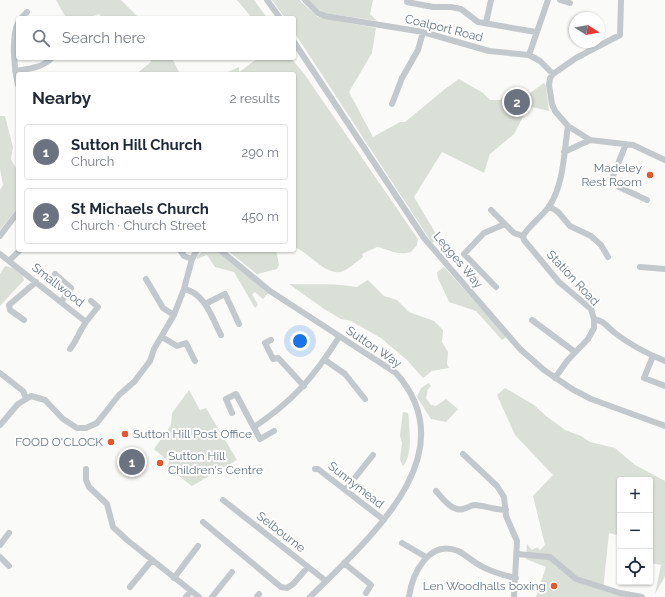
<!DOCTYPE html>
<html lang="en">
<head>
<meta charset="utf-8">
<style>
  :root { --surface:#fff; --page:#f6f6f7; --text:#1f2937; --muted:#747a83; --line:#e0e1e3; --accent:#db2777 }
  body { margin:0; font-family:Raleway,sans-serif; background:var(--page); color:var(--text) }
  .controls { position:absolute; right:12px; bottom:12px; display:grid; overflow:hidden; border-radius:4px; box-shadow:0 1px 3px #0004 }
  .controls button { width:36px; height:36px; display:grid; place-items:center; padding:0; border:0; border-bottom:1px solid var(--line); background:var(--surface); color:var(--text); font:20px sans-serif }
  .compass { position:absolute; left:569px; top:12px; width:36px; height:36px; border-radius:50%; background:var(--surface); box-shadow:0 1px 3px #0004; rotate:101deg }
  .you { position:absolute; left:300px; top:341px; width:14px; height:14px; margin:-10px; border:3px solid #fff; border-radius:50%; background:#1a73e8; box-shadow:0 0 0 6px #1a73e833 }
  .badge { display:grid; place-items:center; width:26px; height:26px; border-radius:50%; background:var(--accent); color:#fff; font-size:13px; font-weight:700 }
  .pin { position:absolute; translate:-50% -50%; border:2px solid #fff; box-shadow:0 1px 4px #0006 }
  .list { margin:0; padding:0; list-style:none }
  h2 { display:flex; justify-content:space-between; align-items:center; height:52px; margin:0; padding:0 16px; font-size:17px }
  h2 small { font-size:13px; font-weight:400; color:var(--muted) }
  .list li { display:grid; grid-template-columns:26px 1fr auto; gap:12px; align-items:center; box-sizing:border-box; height:56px; margin:0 8px 8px; padding:0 8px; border:1px solid var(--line); border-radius:4px }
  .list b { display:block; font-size:15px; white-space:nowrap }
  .list p { margin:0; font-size:13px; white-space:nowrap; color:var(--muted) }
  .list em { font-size:13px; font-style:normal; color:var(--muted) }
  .icon { flex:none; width:22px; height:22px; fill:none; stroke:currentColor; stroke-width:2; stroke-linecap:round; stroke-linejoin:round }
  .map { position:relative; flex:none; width:665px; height:597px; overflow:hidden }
  .search { position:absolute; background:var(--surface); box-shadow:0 1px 3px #0004; left:16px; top:16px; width:280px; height:44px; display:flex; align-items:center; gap:10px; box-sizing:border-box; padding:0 14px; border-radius:4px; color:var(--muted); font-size:15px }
  .panel { position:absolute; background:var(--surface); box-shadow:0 1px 3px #0004; left:16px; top:72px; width:280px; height:180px; border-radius:4px }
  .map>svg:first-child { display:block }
  .green { fill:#dadfd7 }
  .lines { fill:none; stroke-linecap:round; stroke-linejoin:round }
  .minor { stroke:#c3c8cc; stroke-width:6 }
  .poi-dot { fill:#e4572e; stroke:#fff; stroke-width:1.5 }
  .labels { text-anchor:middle; stroke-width:4; stroke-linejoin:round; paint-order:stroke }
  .street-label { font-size:12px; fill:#657683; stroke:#fff }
  .poi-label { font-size:12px; fill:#657683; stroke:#fff; text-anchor:end }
</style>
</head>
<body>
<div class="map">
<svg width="665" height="597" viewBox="0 0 665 597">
  <rect width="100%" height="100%" fill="#fafaf8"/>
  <path class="green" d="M56 0H121L139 18H102L99 14 86 18H63L65 16Z
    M237 0H254L267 18H252Z
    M272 0H299L318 17 376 28 372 53 349 92 373 137 400 122H405L445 89 459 79 483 93 490 100H500L509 92 530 93 544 83 546 86 549 111 532 107 526 111 514 134 490 154 484 173 442 152 414 197 439 239 432 243 294 32V18H285Z
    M307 0H373L370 14 377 21 324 13Z
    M149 58H172L180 74H136L151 62Z
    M262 58H291L305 75 418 239 417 245 411 252C397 256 389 249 377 247L362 254 363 257C357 261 347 271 340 272 323 274 309 252 294 247V74H223L239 67V72L254 61Z
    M0 116H5L13 147 11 159 18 172V207L0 230V190L3 185 0 169Z
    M204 250H217L268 293 263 299 255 292 252 294 258 305 255 308 234 272 215 267 207 255 197 259V256Z
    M227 250H276L279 265 277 269 257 274Z
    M5 266 13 268 23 276 24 280 0 306V274Z
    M444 267 507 337 502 340 476 311 449 302 438 278 437 272Z
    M368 280 384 296 397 300 409 312 434 321 443 330 442 342 448 352 447 364 449 368 432 371 423 378 407 360 381 338 351 321 341 319 324 309 289 284C312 285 334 283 357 287Z
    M429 383 431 386 428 389 426 398 431 405 436 406 446 399 458 409 446 422 431 419 417 397 421 388Z
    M505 388 534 405 546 416 565 430 581 436 590 442 615 448 635 465 665 481V576L655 594 661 565 650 563V480H620V536L609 533 603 590 625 597H536L546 567 526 559 527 544 532 550 537 547 540 550 545 545 533 496 553 475 515 435 497 395Z
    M189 390 200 410 206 408 237 460 192 486 167 467 169 463 168 461 154 449 171 425 172 413Z
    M403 412 408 413 409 418C409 432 413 455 403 466L400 460 402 443 400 436Z"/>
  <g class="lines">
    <path class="minor" d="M267 0 280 18
      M305 0 318 13 325 16 423 32 489 51 529 55 540 61 553 74
      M560 0 570 3
      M621 0 620 35 576 58 553 74 550 78 549 85 552 104 555 111 568 126 590 140 633 145 665 160
      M407 2 433 7H451L461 9 478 22 536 32
      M21 18 27 12
      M18 23C11 38 14 68 18 85
      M486 23 491 0
      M294 42 424 238 520 349 544 370 572 389 591 399 665 426
      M529 55 548 0
      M15 71C28 69 42 68 52 58
      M392 104 402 78 418 50 423 32
      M626 144 613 176 614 182 619 187 647 200
      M564 152 590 140
      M549 206 558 212 570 226 591 236 601 245 608 257
      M491 210 514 233 523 236
      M0 236 18 212
      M180 250 184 256 192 259
      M220 250 270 291 396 373C469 455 366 541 310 597
      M0 254 86 322C79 332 77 340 70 349
      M9 261 20 250
      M640 267 665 269
      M55 274 71 288 61 302
      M146 279 163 308 174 315
      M496 287 464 254 484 233 505 224
      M184 289C205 293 212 318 221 335
      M205 304 225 294 239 324
      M594 319C606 322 606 326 615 333 629 344 648 354 665 361
      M24 320 10 310 9 305 36 282
      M532 320 575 352
      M86 322 98 307 91 301
      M162 337 177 346 186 343 195 361
      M271 340 265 343 273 359 278 358 281 361 304 386
      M653 356 644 378 665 386
      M325 360 345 374 365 399
      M0 373 23 391 26 398
      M555 378 567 361 588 339 594 328V319L591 309 559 282 524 240 523 236C530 224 543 216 550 205 564 183 564 151 568 126
      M232 413 226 399 236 394 260 439 274 431
      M0 425 18 404 31 396 45 400 63 419 77 428H86L97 423 119 395 134 382 150 361 154 349 174 315 184 289 192 259 197 250
      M254 427C293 401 314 377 339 337
      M463 454 497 486 504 497 506 516 517 541 514 597
      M86 469V480L89 487 107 504 113 527 127 540 199 597
      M315 469H318L384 520
      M346 489 373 455
      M436 491C442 498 452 512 463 509 467 508 471 505 475 505 486 506 495 510 506 510
      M223 500 326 581
      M203 522 281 587 287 588 293 584 308 567
      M402 543 426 557
      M0 545 9 533
      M517 554 550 557 576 579 620 593 642 597
      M0 557 9 566
      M344 563 371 585 366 593
      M174 578 198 546
      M130 587 152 560
      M186 597 191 591
      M212 597 232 572
      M257 597 259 594
      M409 597C412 574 429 539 458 551 464 554 470 559 476 563 488 571 502 575 516 578"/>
  </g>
  <g class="poi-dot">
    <circle cx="650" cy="175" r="4"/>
    <circle cx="125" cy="434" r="4"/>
    <circle cx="111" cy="442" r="4"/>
    <circle cx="160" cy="463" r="4"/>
    <circle cx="554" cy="586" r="4"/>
  </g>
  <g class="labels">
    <g class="street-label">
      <text transform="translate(444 28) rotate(14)" y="4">Coalport Road</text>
      <text transform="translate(458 260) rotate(50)" y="4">Legges Way</text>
      <text transform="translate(573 278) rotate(47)" y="4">Station Road</text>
      <text transform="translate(58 285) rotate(38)" y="4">Smallwood</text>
      <text transform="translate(374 347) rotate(34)" y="4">Sutton Way</text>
      <text transform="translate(356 485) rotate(38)" y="4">Sunnymead</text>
      <text transform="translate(281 532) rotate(38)" y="4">Selbourne</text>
    </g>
    <g class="poi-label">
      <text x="642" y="172">Madeley<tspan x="642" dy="14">Rest Room</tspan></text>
      <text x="133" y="438" text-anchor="start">Sutton Hill Post Office</text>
      <text x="103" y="446">FOOD O'CLOCK</text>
      <text x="168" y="460" text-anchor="start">Sutton Hill<tspan x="168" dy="14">Children's Centre</tspan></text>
      <text x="546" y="590">Len Woodhalls boxing</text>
    </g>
  </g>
</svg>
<div class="controls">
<button>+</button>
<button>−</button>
<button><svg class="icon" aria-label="locate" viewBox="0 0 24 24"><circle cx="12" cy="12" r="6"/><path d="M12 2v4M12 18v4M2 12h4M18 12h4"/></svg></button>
</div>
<svg class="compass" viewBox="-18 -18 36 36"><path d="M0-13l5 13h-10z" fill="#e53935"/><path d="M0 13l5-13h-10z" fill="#747a83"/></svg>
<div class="you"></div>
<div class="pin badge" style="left:132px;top:462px;background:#6b7280">1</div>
<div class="pin badge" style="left:517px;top:102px;background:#6b7280">2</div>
<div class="search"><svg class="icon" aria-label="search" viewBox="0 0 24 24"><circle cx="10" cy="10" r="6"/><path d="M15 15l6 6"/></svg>Search here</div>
<section class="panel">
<h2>Nearby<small>2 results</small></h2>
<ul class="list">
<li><span class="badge" style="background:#6b7280">1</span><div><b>Sutton Hill Church</b><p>Church</p></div><em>290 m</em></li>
<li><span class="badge" style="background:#6b7280">2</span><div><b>St Michaels Church</b><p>Church · Church Street</p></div><em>450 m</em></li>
</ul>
</section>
</div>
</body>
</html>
